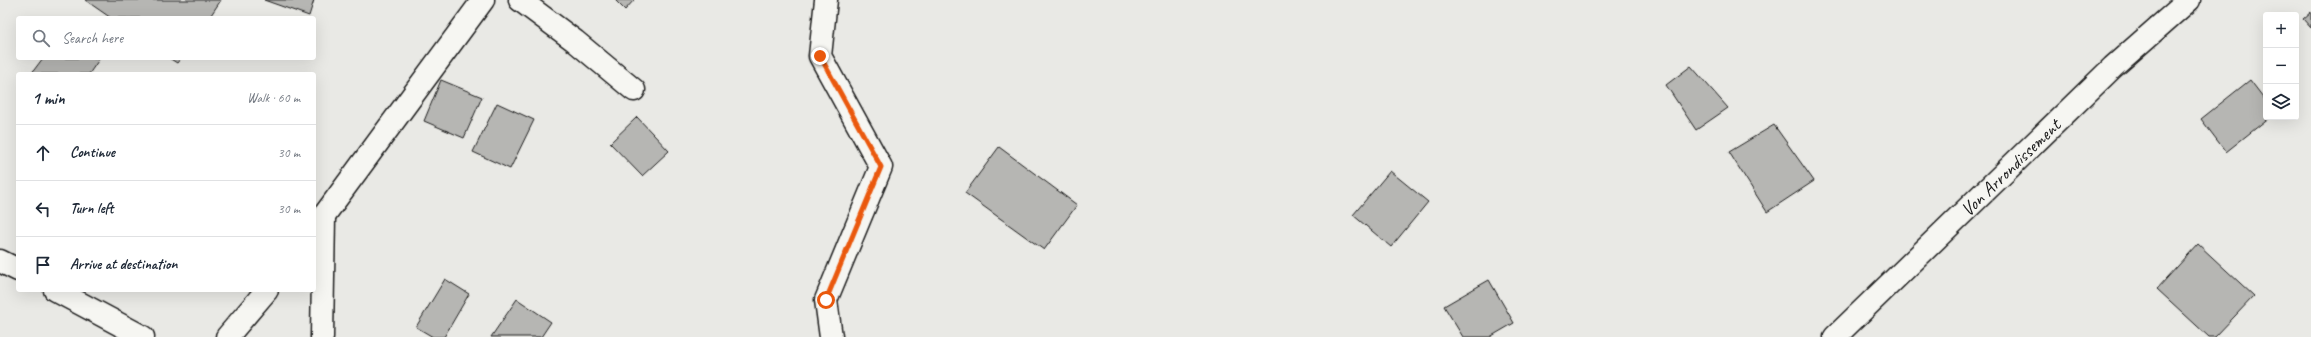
<!DOCTYPE html>
<html lang="en">
<head>
<meta charset="utf-8">
<style>
  :root { --surface:#fff; --page:#f2f2f3; --text:#1f2937; --muted:#747a83; --line:#e0e1e3 }
  body { margin:0; font-family:Caveat,sans-serif; background:var(--page); color:var(--text) }
  .controls { position:absolute; right:12px; top:12px; display:grid; overflow:hidden; border-radius:4px; box-shadow:0 4px 16px #0002 }
  .controls button { width:36px; height:36px; display:grid; place-items:center; padding:0; border:0; border-bottom:1px solid var(--line); background:var(--surface); color:var(--text); font:20px sans-serif }
  .stop { position:absolute; width:12px; height:12px; margin:-9px; border:3px solid #ea580c; border-radius:50%; background:#fff }
  .stop.end { background:#ea580c; border-color:#fff; box-shadow:0 1px 4px #0008 }
  .list { margin:0; padding:0; list-style:none }
  h2 { display:flex; justify-content:space-between; align-items:center; height:52px; margin:0; padding:0 16px; font-size:17px }
  h2 small { font-size:13px; font-weight:400; color:var(--muted) }
  .list li { display:grid; grid-template-columns:26px 1fr auto; gap:12px; align-items:center; box-sizing:border-box; height:56px; padding:0 16px; border-top:1px solid var(--line) }
  .list b { display:block; font-size:15px; white-space:nowrap }
  .list em { font-size:13px; font-style:normal; color:var(--muted) }
  .icon { flex:none; width:22px; height:22px; fill:none; stroke:currentColor; stroke-width:2; stroke-linecap:round; stroke-linejoin:round }
  .map { position:relative; flex:none; width:2311px; height:337px; overflow:hidden }
  .search { position:absolute; background:var(--surface); box-shadow:0 4px 16px #0002; left:16px; top:16px; width:300px; height:44px; display:flex; align-items:center; gap:10px; box-sizing:border-box; padding:0 14px; border-radius:4px; color:var(--muted); font-size:15px }
  .panel { position:absolute; background:var(--surface); box-shadow:0 4px 16px #0002; left:16px; top:72px; width:300px; height:220px; border-radius:4px }
  .map>svg:first-child { display:block }
  .building { fill:#b6b6b3; stroke:#1c1c1c }
  .lines { fill:none; stroke-linecap:round; stroke-linejoin:round }
  .minor-casing { stroke:#1c1c1c; stroke-width:25 }
  .minor { stroke:#f6f6f2; stroke-width:22 }
  .route { stroke:#ea580c; stroke-width:5 }
  .labels { text-anchor:middle; stroke-width:4; stroke-linejoin:round; paint-order:stroke }
  .street-label { font-size:19px; fill:#1c1c1c; stroke:#f6f6f2 }
</style>
</head>
<body>
<div class="map">
<svg width="2311" height="337" viewBox="0 0 2311 337">
  <rect width="100%" height="100%" fill="#e9e9e5"/>
  <filter id="ink" filterUnits="userSpaceOnUse"><feTurbulence type="fractalNoise" baseFrequency=".025" numOctaves="2"/><feDisplacementMap in="SourceGraphic" scale="8" xChannelSelector="R" yChannelSelector="G"/><feConvolveMatrix kernelMatrix="1 2 1 2 8 2 1 2 1" color-interpolation-filters="sRGB"/></filter>
  <g filter="url(#ink)">
    <path class="building" d="M85 0H221L209 18H111Z
      M264 0H314L309 16Z
      M615 0H634L625 10Z
      M2311 12V28L2303 19Z
      M43 58H100L89 74H31Z
      M169 58H181L177 63Z
      M1691 66 1728 108 1696 130 1666 85Z
      M441 80 482 97 464 138 424 121Z
      M2250 80 2266 101V117H2270L2226 152 2201 119Z
      M497 103 534 120 510 169 473 152Z
      M637 117 669 151 642 176 610 143Z
      M1774 125 1814 181 1767 212 1729 152Z
      M999 147 1077 205 1044 250 965 193Z
      M1390 171 1428 202 1391 247 1353 215Z
      M2198 244 2254 296 2215 337H2209L2157 289Z
      M445 279 469 294 444 337H433L416 327Z
      M1489 280 1514 323 1490 337H1463L1444 306Z
      M517 299 551 322 541 337H491Z"/>
    <g class="lines">
      <defs>
        <g id="minor">
          <path d="M520 0 575 41 634 90"/>
          <path d="M826 0 820 56 881 167 826 300 831 337"/>
          <path d="M314 229 483 0"/>
          <path d="M0 261 18 270"/>
          <path d="M55 290 143 337"/>
          <path d="M227 337 267 290"/>
          <path d="M322 337 324 216"/>
          <path id="s1" d="M1835 337 2113 67 2189 0"/>
        </g>
      </defs>
      <use href="#minor" class="minor-casing"/>
      <use href="#minor" class="minor"/>
    </g>
  </g>
  <g class="lines" filter="url(#ink)">
    <path class="route" d="M820 56 881 167 826 300"/>
  </g>
  <g class="labels">
    <g class="street-label">
      <text dy="7" stroke="none"><textPath href="#s1" startOffset="244">Von Arrondissement</textPath></text>
    </g>
  </g>
</svg>
<div class="controls">
<button>+</button>
<button>−</button>
<button><svg class="icon" aria-label="layers" viewBox="0 0 24 24"><path d="M12 4l9 5-9 5-9-5zM3 14l9 5 9-5"/></svg></button>
</div>
<div class="stop" style="left:826px;top:300px"></div>
<div class="stop end" style="left:820px;top:56px"></div>
<div class="search"><svg class="icon" aria-label="search" viewBox="0 0 24 24"><circle cx="10" cy="10" r="6"/><path d="M15 15l6 6"/></svg>Search here</div>
<section class="panel">
<h2>1 min<small>Walk · 60 m</small></h2>
<ul class="list">
<li><svg class="icon" aria-label="ahead" viewBox="0 0 24 24"><path d="M12 20V5M6 11l6-6 6 6"/></svg><div><b>Continue</b></div><em>30 m</em></li>
<li><svg class="icon" aria-label="left" viewBox="0 0 24 24"><path d="M17 20v-9H6M10 6l-5 5 5 5"/></svg><div><b>Turn left</b></div><em>30 m</em></li>
<li><svg class="icon" aria-label="arrive" viewBox="0 0 24 24"><path d="M6 21V4h12l-3 4 3 4H6"/></svg><div><b>Arrive at destination</b></div></li>
</ul>
</section>
</div>
</body>
</html>
